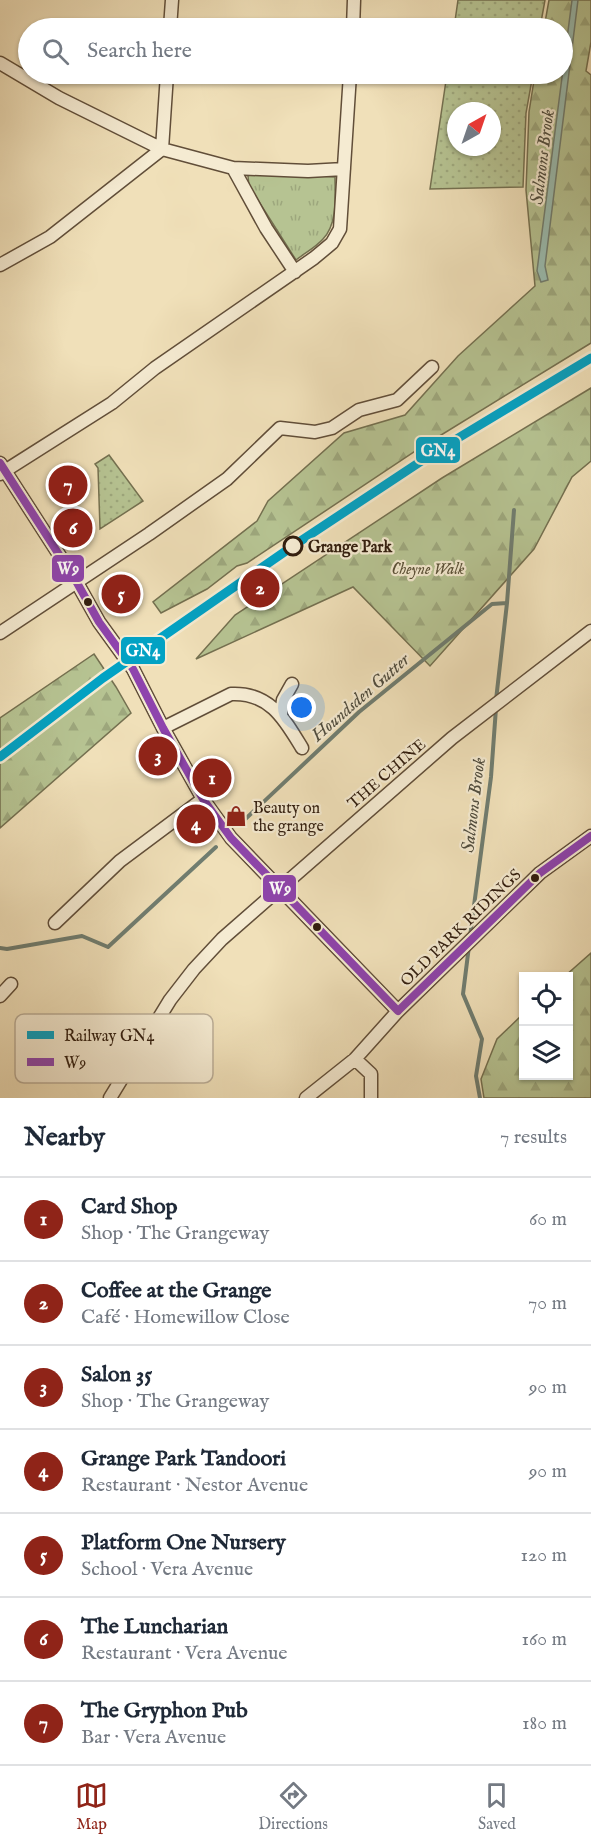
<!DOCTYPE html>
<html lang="en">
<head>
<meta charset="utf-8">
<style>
  :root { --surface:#fff; --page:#f6f6f7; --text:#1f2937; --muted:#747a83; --line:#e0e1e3; --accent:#8f2418 }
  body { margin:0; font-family:"IM FELL English",serif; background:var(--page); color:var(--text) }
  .controls { position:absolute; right:18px; bottom:18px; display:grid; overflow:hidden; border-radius:0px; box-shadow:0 2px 4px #0004 }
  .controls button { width:54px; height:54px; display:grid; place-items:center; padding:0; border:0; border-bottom:2px solid var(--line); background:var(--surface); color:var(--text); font:30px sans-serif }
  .compass { position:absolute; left:447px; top:102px; width:54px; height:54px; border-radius:50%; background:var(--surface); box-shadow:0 2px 4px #0004; rotate:40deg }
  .you { position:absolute; left:302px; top:708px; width:21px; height:21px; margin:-15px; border:4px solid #fff; border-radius:50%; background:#1a73e8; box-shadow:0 0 0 9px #1a73e833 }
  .badge { display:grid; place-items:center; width:39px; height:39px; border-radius:50%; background:var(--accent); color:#fff; font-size:20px; font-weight:700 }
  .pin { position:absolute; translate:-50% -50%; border:3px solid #fff; box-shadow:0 2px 6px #0006 }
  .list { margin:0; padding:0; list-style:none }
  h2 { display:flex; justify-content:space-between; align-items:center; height:78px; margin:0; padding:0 24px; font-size:26px }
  h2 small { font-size:20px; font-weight:400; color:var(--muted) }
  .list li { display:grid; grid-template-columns:39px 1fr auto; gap:18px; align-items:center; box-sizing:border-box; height:84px; padding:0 24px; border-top:2px solid var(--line) }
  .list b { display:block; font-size:22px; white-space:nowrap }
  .list p { margin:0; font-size:20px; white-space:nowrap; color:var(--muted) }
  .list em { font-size:20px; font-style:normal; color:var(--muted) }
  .icon { flex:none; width:33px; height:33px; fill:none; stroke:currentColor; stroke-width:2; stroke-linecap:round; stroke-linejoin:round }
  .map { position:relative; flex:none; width:591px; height:1098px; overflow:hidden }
  .search { position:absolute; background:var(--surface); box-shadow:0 2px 4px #0004; left:18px; right:18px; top:18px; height:66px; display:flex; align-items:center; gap:15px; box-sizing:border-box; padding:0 21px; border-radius:33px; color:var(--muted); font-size:22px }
  .sheet { height:666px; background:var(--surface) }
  nav { display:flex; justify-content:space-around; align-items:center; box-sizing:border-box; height:84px; border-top:2px solid var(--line); background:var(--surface); font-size:16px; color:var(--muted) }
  nav a { display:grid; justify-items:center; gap:3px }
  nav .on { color:var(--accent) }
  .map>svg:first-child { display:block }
  .grass { fill:url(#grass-tufts); stroke:#747050; stroke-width:1.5 }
  .forest { fill:url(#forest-firs); stroke:#747050; stroke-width:1.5 }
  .garden { fill:url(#garden-dots); stroke:#747050; stroke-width:1.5; fill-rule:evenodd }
  .water { fill:#9abdb1; stroke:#707d70; stroke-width:1.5 }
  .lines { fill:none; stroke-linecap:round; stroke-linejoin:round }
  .stream { stroke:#707d70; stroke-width:4 }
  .minor-casing { stroke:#614e39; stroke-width:15 }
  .minor { stroke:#f5ebd2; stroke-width:12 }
  .bus-1-casing { stroke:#f5ebd2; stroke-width:12 }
  .bus-1 { stroke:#8e44ad; stroke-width:8 }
  .rail-1-casing { stroke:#f5ebd2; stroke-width:14 }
  .rail-1 { stroke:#02a2c4; stroke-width:9 }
  .stop-dot { fill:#f5ebd2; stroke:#311d0e; stroke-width:3 }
  .bus-dot { fill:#311d0e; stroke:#f5ebd2; stroke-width:2 }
  .labels { text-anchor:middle; stroke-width:4.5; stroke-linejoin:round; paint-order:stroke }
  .stop-label { font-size:16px; font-weight:bold; fill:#311d0e; stroke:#f5ebd2; text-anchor:start }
  .park-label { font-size:16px; font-style:italic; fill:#594f36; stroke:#f5ebd2 }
  .street-label { font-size:16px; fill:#311d0e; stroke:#f5ebd2 }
  .poi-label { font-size:16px; fill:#311d0e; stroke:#f5ebd2; text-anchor:start }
  .water-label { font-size:18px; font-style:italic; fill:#504d3f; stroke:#f5ebd2 }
  .key { fill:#f5ebd2; stroke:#baad97; stroke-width:1.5 }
  .key-label { font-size:16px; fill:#311d0e }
  .line-badge { stroke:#f5ebd2; stroke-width:2 }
  .badge-label { font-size:16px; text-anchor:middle; font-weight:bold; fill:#fff }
</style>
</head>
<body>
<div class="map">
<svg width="591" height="1098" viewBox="0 0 591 1098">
  <defs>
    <pattern id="grass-tufts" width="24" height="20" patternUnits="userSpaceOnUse" patternTransform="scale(1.5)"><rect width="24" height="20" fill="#b6c392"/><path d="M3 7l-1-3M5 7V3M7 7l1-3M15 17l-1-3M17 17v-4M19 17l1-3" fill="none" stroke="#9da77d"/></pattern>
    <pattern id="forest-firs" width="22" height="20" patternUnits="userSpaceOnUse" patternTransform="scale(1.5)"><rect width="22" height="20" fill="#b6c392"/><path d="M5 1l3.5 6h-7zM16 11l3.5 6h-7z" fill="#9da77d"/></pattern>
    <pattern id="garden-dots" width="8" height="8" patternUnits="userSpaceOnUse" patternTransform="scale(1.5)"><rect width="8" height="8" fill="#b6c392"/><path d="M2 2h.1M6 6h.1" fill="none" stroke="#9da77d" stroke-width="1.8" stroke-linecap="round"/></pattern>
  </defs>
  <rect width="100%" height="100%" fill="#f0e0b9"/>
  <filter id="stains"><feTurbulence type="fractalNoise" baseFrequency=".00333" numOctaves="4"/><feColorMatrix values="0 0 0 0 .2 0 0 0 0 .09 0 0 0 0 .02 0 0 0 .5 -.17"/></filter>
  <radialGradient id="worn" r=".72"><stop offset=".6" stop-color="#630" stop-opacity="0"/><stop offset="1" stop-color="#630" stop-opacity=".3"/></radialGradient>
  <path class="grass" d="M253 171 335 177C335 197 338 223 323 239 316 247 305 253 296 260L249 186 248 176Z"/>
  <path class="forest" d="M549 0H591V42L586 71 591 75V343L420 448 247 563 237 566 207 589 161 613 153 602 257 521 268 501 344 433 405 415 458 356 535 286 526 190 529 112 535 74H562V28H544Z
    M591 388V461L572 477 534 549 430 666 353 587 196 659 235 615 442 478Z
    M94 654 116 687 131 713 0 828V718Z
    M591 953V1098H484L481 1079 497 1039 523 1014 524 1076H568V976H565Z"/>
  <path class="garden" d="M458 0H545L540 28H454Z
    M447 74H533L526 113 523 187 430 189ZM456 111H492V147H456Z
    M109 455 143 501 100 529 98 468 95 464Z"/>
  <path class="water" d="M572 0H578L545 266 548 280 541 282 537 271Z"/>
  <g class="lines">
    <path class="stream" d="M496 700 507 603 514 510
      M239 825 359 712 492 604 507 603
      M470 936 491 777 496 708
      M469 946 463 994 482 1039 476 1076 480 1098
      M0 948 7 949 82 936 108 947 216 847"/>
    <defs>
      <path id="minor" d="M170 28 172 0
        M353 28 354 0
        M0 63 59 98 162 149 233 168 308 171 344 169
        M233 168 266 228 295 272
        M0 265 50 237 162 149 167 74
        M0 463 76 581 99 622 133 669 163 728 203 799 231 838 398 1011
        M0 474 112 403 155 368 314 258 332 243 340 229 350 74
        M0 633 149 534 227 479 280 428 315 432 332 428 359 410 397 400 432 367
        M281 714 283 700 292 684
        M163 728 231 694C270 692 285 720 302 748
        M55 923 120 861 203 799
        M0 996 11 984
        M355 1059 371 1074V1098
        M110 1098 170 1000 194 969 222 939 452 738 591 631
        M306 1098 355 1059 398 1011 540 873 591 836"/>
    </defs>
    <use href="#minor" class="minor-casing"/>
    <use href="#minor" class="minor"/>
    <defs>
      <path id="bus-1" d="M0 463 76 581 99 622 133 669 163 728 203 799 231 838 398 1011
        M398 1011 540 873 591 836"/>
    </defs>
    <use href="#bus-1" class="bus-1-casing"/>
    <use href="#bus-1" class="bus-1"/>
    <defs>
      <path id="rail-1" d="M0 757 103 678 293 546 435 452 591 358"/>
    </defs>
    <use href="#rail-1" class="rail-1-casing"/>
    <use href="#rail-1" class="rail-1"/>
  </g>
  <defs>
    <symbol id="shop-bare" viewBox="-9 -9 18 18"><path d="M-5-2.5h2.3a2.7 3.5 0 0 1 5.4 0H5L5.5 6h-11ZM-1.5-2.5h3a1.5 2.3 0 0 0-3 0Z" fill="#8f2418" stroke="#f5ebd2" stroke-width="2.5" paint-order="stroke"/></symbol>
  </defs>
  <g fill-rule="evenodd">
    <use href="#shop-bare" x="221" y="801" width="30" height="30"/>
  </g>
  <circle class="stop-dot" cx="293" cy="546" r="9"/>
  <g class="bus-dot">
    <circle cx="88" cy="602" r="5"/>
    <circle cx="535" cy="878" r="5"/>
    <circle cx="317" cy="927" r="5"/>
  </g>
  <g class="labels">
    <g class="stop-label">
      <text x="308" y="552">Grange Park</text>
    </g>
    <g class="park-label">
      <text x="428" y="574">Cheyne Walk</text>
    </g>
    <g class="street-label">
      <text transform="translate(386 773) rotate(-41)" y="6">THE CHINE</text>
      <text transform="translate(460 927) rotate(-44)" y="6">OLD PARK RIDINGS</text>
    </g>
    <g class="poi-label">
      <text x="253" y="813">Beauty on<tspan x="253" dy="18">the grange</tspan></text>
    </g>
    <g class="water-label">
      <text transform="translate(542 157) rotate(-83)" y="6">Salmons Brook</text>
      <text transform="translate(360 697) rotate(-41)" y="6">Houndsden Gutter</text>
      <text transform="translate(473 805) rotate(-83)" y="6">Salmons Brook</text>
    </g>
  </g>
  <rect x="15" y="1014" width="198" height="69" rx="9" class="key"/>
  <rect x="27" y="1031" width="27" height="8" fill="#02a2c4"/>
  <rect x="27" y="1058" width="27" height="8" fill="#8e44ad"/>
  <g class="key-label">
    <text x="64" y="1041">Railway GN4</text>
    <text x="64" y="1068">W9</text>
  </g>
  <g class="line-badge">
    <rect x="415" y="436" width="46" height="28" rx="6" fill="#02a2c4"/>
    <rect x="51" y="554" width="34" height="29" rx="6" fill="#8e44ad"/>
    <rect x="120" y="636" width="46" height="29" rx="6" fill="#02a2c4"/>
    <rect x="262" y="874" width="35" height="29" rx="6" fill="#8e44ad"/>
  </g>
  <g class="badge-label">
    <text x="438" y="456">GN4</text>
    <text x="68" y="574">W9</text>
    <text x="143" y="656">GN4</text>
    <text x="280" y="894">W9</text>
  </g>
  <rect width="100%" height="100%" filter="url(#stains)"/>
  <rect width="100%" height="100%" fill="url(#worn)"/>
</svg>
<div class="controls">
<button><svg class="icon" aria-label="locate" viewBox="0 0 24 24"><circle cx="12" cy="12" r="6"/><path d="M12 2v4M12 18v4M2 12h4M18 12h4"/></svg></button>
<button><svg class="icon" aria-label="layers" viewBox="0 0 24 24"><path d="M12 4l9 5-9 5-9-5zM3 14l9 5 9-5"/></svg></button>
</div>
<svg class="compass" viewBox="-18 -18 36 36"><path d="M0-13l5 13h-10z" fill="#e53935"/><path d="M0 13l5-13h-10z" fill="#747a83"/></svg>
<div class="you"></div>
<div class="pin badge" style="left:212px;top:778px">1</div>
<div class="pin badge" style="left:260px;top:588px">2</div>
<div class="pin badge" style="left:158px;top:756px">3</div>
<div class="pin badge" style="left:196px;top:824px">4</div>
<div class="pin badge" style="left:121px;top:594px">5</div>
<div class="pin badge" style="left:73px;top:528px">6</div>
<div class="pin badge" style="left:68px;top:485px">7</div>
<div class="search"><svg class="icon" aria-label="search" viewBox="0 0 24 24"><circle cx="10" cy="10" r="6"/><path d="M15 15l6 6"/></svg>Search here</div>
</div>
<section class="sheet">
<h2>Nearby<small>7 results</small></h2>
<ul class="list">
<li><span class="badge">1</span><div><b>Card Shop</b><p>Shop · The Grangeway</p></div><em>60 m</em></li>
<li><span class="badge">2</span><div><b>Coffee at the Grange</b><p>Café · Homewillow Close</p></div><em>70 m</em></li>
<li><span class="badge">3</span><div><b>Salon 35</b><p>Shop · The Grangeway</p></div><em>90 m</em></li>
<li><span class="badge">4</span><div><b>Grange Park Tandoori</b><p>Restaurant · Nestor Avenue</p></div><em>90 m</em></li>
<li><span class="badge">5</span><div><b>Platform One Nursery</b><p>School · Vera Avenue</p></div><em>120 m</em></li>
<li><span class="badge">6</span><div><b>The Luncharian</b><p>Restaurant · Vera Avenue</p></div><em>160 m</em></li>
<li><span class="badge">7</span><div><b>The Gryphon Pub</b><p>Bar · Vera Avenue</p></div><em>180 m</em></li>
</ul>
</section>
<nav>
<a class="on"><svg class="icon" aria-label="map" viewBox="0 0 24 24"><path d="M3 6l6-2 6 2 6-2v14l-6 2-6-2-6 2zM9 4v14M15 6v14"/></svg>Map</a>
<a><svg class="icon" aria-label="directions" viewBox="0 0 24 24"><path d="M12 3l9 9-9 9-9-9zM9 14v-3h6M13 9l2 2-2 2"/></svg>Directions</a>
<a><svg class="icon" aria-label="saved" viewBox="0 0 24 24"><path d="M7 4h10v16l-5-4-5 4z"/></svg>Saved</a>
</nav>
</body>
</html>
